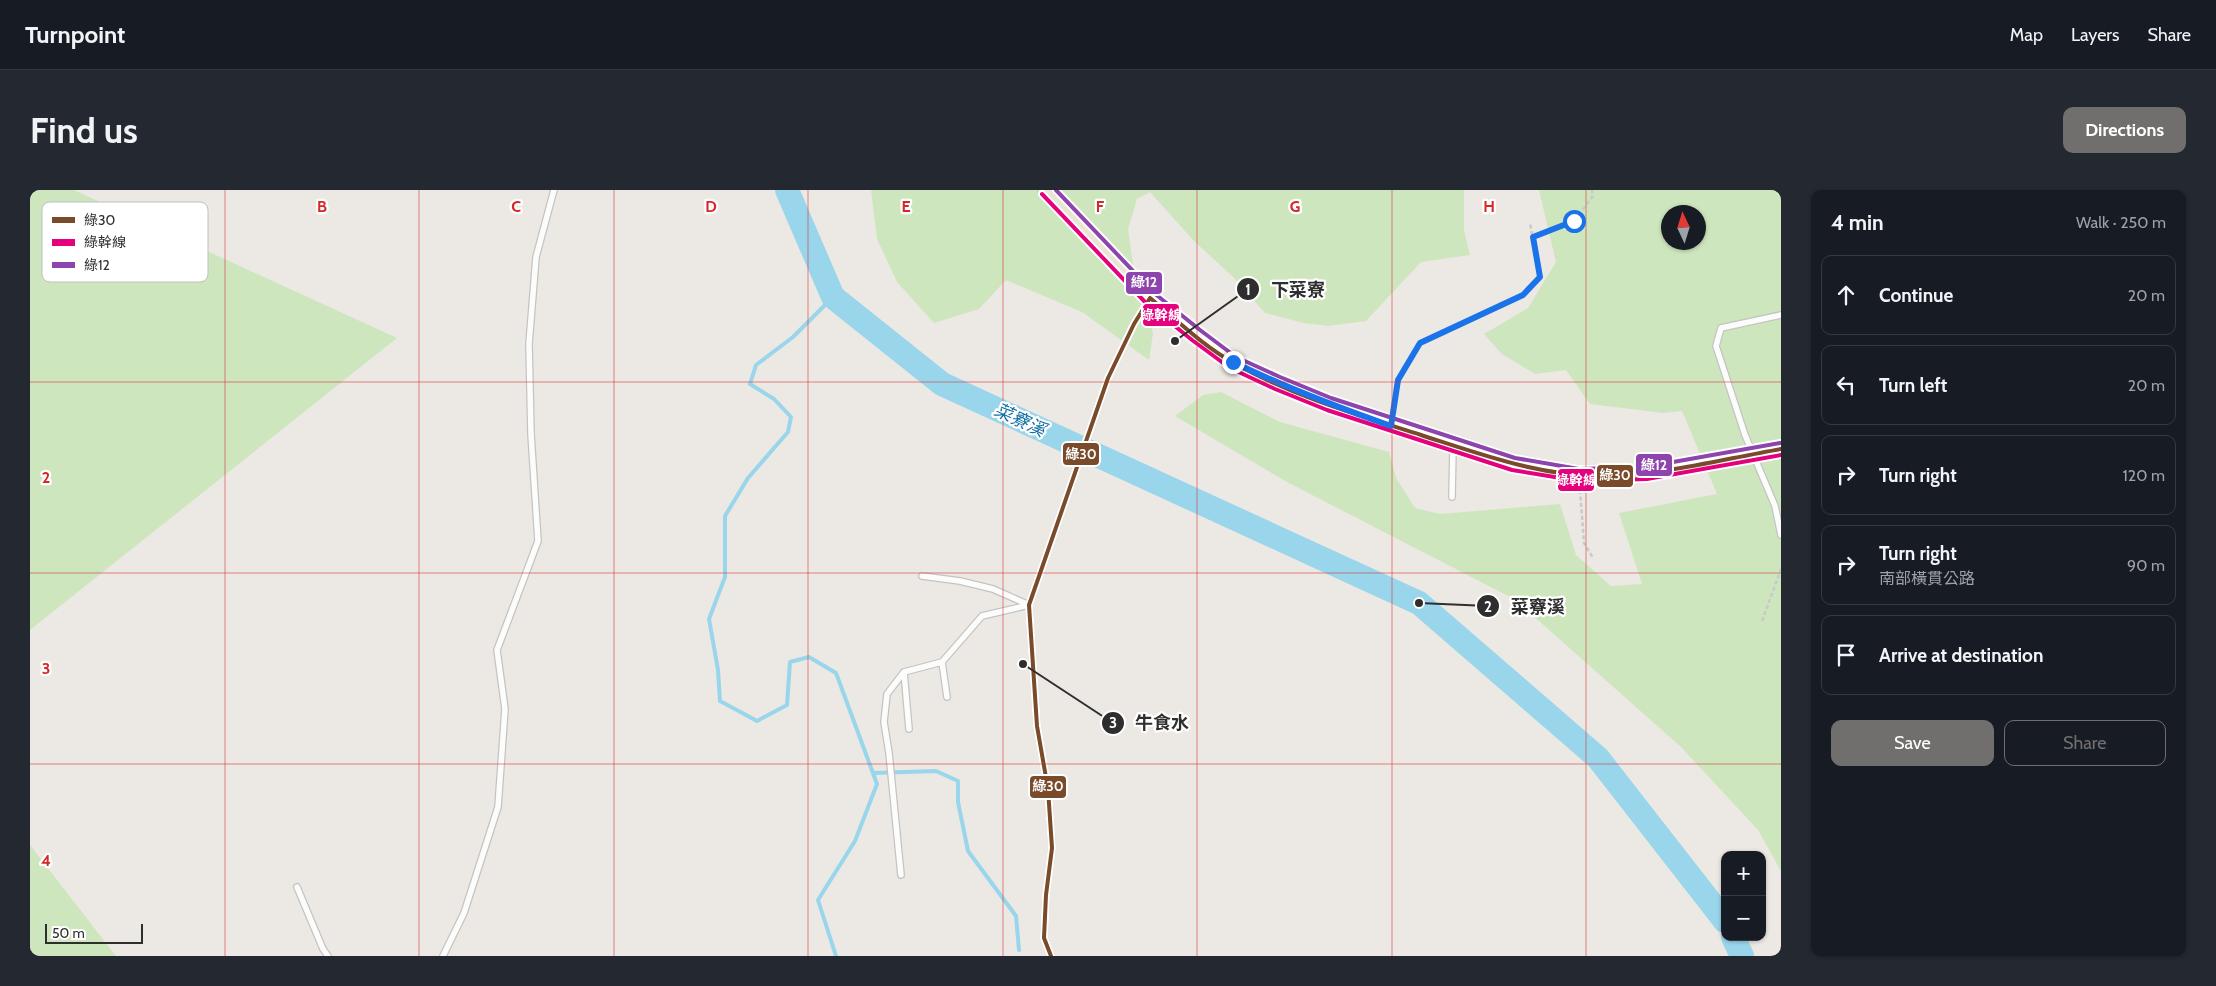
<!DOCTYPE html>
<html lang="en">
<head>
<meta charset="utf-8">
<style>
  :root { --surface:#171b24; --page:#242831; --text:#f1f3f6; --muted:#9ea1a6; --line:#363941; --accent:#706f6e }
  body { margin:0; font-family:Cabin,"Noto Sans TC",sans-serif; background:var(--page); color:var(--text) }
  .controls { position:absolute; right:15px; bottom:15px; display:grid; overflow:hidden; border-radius:10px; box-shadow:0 1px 4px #0004 }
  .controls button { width:45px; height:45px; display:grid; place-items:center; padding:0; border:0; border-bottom:1px solid var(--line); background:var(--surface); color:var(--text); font:25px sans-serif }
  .compass { position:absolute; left:1631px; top:15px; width:45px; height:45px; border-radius:50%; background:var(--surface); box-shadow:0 1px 4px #0004; rotate:356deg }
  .scale { position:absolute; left:15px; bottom:12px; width:98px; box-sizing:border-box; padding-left:5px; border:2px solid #2e2e2e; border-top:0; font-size:14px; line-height:18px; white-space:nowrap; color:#2e2e2e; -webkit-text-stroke:4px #fff; paint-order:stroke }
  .stop { position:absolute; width:15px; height:15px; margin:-11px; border:4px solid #1a73e8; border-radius:50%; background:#fff }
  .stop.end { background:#1a73e8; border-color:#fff; box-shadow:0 1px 5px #0008 }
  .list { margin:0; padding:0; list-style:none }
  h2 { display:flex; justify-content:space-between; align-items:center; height:65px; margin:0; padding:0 20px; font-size:21px }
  h2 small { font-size:16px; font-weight:400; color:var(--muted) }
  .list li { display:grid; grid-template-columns:32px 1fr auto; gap:15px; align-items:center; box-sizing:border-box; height:80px; margin:0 10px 10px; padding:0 10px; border:1px solid var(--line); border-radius:10px }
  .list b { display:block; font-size:19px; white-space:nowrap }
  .list p { margin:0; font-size:16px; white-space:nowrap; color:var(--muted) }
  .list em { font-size:16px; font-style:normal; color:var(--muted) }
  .actions { display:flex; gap:10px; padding:15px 20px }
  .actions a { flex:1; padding:11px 0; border:1px solid var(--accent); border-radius:10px; text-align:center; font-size:18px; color:var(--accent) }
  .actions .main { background:var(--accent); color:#fff }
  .icon { flex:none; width:28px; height:28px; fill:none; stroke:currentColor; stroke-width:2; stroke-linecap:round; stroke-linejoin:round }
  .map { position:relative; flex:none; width:1751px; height:766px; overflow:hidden; border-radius:10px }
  header { display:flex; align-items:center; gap:30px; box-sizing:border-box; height:70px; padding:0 25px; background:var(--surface); border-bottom:1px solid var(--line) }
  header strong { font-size:24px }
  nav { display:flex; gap:28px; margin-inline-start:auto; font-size:18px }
  .intro { display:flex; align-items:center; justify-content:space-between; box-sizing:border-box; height:120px; padding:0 30px }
  h1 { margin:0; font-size:35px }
  .button { padding:12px 22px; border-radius:10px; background:var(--accent); color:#fff; font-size:18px; font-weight:700 }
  main { display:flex; gap:30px; padding:0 30px }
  aside { flex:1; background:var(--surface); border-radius:10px; box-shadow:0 1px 4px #0004 }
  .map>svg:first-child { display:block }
  .green { fill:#cee6be; fill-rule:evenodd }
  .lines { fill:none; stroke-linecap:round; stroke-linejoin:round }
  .stream { stroke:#99d6ec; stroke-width:4 }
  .river { stroke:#99d6ec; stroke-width:24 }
  .service-casing { stroke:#c5c4c5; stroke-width:8 }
  .primary-casing { stroke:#c6c5c4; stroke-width:20 }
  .path { stroke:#c9c9c8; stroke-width:2.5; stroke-dasharray:4 2.5; stroke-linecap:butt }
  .service { stroke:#fcfcfb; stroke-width:5.5 }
  .primary { stroke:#e8e4d6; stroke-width:18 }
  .bus-1-casing { stroke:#fff; stroke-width:8 }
  .bus-2-casing { stroke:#fff; stroke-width:8 }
  .bus-3-casing { stroke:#fff; stroke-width:8 }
  .bus-1 { stroke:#7a4b2a; stroke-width:4 }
  .bus-2 { stroke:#e5007d; stroke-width:4 }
  .bus-3 { stroke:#8e44ad; stroke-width:4 }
  .route { stroke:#1a73e8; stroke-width:6 }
  .grid { fill:none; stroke:#d62828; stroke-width:1; stroke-opacity:0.55 }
  .labels { text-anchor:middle; stroke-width:4.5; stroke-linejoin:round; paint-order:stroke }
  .water-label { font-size:18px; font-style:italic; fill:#0d6fa3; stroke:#fff }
  .key { fill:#fff; stroke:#c0c0c0; stroke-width:1 }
  .key-label { font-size:14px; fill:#2e2e2e }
  .grid-label { font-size:16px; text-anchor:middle; font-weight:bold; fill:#d62828; stroke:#fff; stroke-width:4.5; stroke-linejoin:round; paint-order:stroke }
  .leader { fill:none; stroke:#2e2e2e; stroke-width:2 }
  .callout-dot { fill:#2e2e2e; stroke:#fff; stroke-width:2 }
  .mark-label { font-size:15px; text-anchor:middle; font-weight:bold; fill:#fff }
  .callout-label { font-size:18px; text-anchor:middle; font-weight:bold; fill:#2e2e2e; stroke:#fff; stroke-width:4.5; stroke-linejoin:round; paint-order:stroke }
  .line-badge { stroke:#fff; stroke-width:2 }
  .badge-label { font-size:14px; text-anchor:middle; font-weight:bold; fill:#fff }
</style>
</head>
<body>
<header>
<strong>Turnpoint</strong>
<nav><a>Map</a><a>Layers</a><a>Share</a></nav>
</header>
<div class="intro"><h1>Find us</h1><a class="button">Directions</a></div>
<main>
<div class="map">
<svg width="1751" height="766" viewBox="0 0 1751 766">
  <rect width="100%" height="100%" fill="#ece8e4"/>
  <path class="green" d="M0 0H44L367 148 0 440Z
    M841 0H1434V40L1440 65 1391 72 1336 131 1298 136 1274 133 1235 123 1203 87 1163 50 1120 2 1107 9 1098 39 1105 89 1123 143 1119 170 1052 122 976 90 949 119 904 133 867 92 847 49Z
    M1509 0H1751V681L1728 640 1651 557 1484 409 1257 292 1145 226 1173 205 1191 202 1250 232 1359 262 1366 288 1385 318 1410 324 1530 314 1546 365 1581 396 1612 394 1589 323 1687 304 1652 221 1633 223 1560 214 1536 180 1505 184 1472 164 1454 144 1498 118 1526 72ZM1638 22H1668V52H1638Z
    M0 655 86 766H0Z"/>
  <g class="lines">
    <path class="stream" d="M803 107 763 147 726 175 720 194 744 209 761 227 758 242 718 288 695 326V387L679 429 688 480 690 511 727 531 757 515 760 472 779 467 806 483 847 594 825 651 788 710 806 766
      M843 583 906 581 928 591V612L938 661 986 726 989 760"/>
    <path class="river" d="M757 0 803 107 912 194 1389 413 1568 568 1695 731
      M1703 747 1712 766"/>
    <defs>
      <path id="service" d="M1751 125 1691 138 1686 156 1715 245 1745 316 1751 345
        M1422 307 1423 256
        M912 472 917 507
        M874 482 879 539
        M871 685 859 563 854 532 857 504 874 482 912 472 952 426 999 415 963 399 930 391 892 386
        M267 697 293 759 298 766
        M413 766 434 723 468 617 475 519 467 460 508 351 501 244 499 154 506 67 524 0
        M1021 766 1014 748 1016 705 1022 658 1018 599 1007 536 999 415 1078 188 1104 134 1119 110"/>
      <path id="primary" d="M1017 0 1120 108 1166 145 1203 172 1247 193 1299 214 1484 274 1549 285 1616 283 1751 259"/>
    </defs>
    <use href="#service" class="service-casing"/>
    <use href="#primary" class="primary-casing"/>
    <path class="path" d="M1503 47 1544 31 1563 6 1562 0
      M1364 219 1368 190 1390 153 1493 105 1510 87 1500 33
      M1550 300 1554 353 1563 368
      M1732 431 1751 379"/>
    <use href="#service" class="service"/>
    <use href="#primary" class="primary"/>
    <defs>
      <path id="bus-1" d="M1120 108C1147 130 1173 156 1204 173 1262 206 1328 225 1391 245 1450 264 1512 287 1575 286 1634 285 1693 269 1751 259
        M1021 766 1014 748 1016 705 1022 658 1018 599 1007 536 999 415 1078 188 1104 134 1120 108"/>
      <path id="bus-2" d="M1012 4 1115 112 1162 150 1200 178 1245 199 1297 220 1482 280 1549 291 1617 289 1751 265"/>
      <path id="bus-3" d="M1026 0 1124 103 1170 140 1206 167 1250 187 1301 208 1485 268 1549 279 1615 277 1750 253"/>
    </defs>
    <use href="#bus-1" class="bus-1-casing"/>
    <use href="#bus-2" class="bus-2-casing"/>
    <use href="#bus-3" class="bus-3-casing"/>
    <use href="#bus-1" class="bus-1"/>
    <use href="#bus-2" class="bus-2"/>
    <use href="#bus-3" class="bus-3"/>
  </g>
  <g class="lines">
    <path class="route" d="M1203 172C1254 197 1307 217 1361 236L1368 190 1390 153 1493 105 1510 87 1503 47 1544 31"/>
  </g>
  <path class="grid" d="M195 0V766M389 0V766M584 0V766M778 0V766M973 0V766M1167 0V766M1362 0V766M1556 0V766M0 192H1751M0 383H1751M0 574H1751"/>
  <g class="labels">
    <g class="water-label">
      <text transform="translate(990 230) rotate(25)" y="6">菜竂溪</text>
    </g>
  </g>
  <rect x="12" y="12" width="166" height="80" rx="8" class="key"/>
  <rect x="22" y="27" width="23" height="6" fill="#7a4b2a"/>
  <rect x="22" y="49" width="23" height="7" fill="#e5007d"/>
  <rect x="22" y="72" width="23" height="6" fill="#8e44ad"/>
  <g class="key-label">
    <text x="54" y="35">綠30</text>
    <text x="54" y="57">綠幹線</text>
    <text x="54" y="80">綠12</text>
  </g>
  <g class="grid-label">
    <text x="292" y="22">B</text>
    <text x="486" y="22">C</text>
    <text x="681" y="22">D</text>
    <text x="876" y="22">E</text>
    <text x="1070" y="22">F</text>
    <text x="1265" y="22">G</text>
    <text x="1459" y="22">H</text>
    <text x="16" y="293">2</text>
    <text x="16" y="484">3</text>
    <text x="16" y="676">4</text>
  </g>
  <path class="leader" d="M1145 151L1218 99M1389 413L1458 416M993 474L1083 533"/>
  <g class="callout-dot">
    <circle cx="1145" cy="151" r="5"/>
    <circle cx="1389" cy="413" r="5"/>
    <circle cx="993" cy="474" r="5"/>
    <circle cx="1218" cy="99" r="12"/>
    <circle cx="1458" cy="416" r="12"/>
    <circle cx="1083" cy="533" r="12"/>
  </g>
  <g class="mark-label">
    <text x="1218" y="105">1</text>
    <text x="1458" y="422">2</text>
    <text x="1083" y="538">3</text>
  </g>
  <g class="callout-label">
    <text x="1268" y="106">下菜寮</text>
    <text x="1508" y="423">菜竂溪</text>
    <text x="1132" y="539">牛食水</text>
  </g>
  <g class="line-badge">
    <rect x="1095" y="81" width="38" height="24" rx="5" fill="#8e44ad"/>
    <rect x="1112" y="113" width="38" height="24" rx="5" fill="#e5007d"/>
    <rect x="1032" y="252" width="38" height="24" rx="5" fill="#7a4b2a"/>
    <rect x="1605" y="263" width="38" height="24" rx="5" fill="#8e44ad"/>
    <rect x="1566" y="274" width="38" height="24" rx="5" fill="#7a4b2a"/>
    <rect x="1527" y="278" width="38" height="24" rx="5" fill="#e5007d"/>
    <rect x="999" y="585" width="38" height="24" rx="5" fill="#7a4b2a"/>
  </g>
  <g class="badge-label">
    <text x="1114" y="97">綠12</text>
    <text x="1131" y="130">綠幹線</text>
    <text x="1051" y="269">綠30</text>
    <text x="1624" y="280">綠12</text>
    <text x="1585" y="290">綠30</text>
    <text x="1546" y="295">綠幹線</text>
    <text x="1018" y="601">綠30</text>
  </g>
</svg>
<div class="controls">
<button>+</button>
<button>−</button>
</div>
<svg class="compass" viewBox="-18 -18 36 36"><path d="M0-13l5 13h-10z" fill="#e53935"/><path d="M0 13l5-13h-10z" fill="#9ea1a6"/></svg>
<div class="scale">50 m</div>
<div class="stop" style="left:1544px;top:31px"></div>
<div class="stop end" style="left:1203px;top:172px"></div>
</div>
<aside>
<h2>4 min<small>Walk · 250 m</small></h2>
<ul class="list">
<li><svg class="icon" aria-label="ahead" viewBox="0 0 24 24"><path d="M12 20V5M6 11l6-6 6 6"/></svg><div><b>Continue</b></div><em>20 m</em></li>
<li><svg class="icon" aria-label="left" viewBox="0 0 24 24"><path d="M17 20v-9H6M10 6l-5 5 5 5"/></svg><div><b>Turn left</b></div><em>20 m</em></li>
<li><svg class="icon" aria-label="right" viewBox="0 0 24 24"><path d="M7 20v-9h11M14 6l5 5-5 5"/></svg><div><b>Turn right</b></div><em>120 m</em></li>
<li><svg class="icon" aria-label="right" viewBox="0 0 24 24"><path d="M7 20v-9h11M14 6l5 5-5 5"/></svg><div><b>Turn right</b><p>南部橫貫公路</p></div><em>90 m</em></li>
<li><svg class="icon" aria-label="arrive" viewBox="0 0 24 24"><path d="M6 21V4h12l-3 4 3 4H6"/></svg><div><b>Arrive at destination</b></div></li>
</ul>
<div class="actions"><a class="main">Save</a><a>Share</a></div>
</aside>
</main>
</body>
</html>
